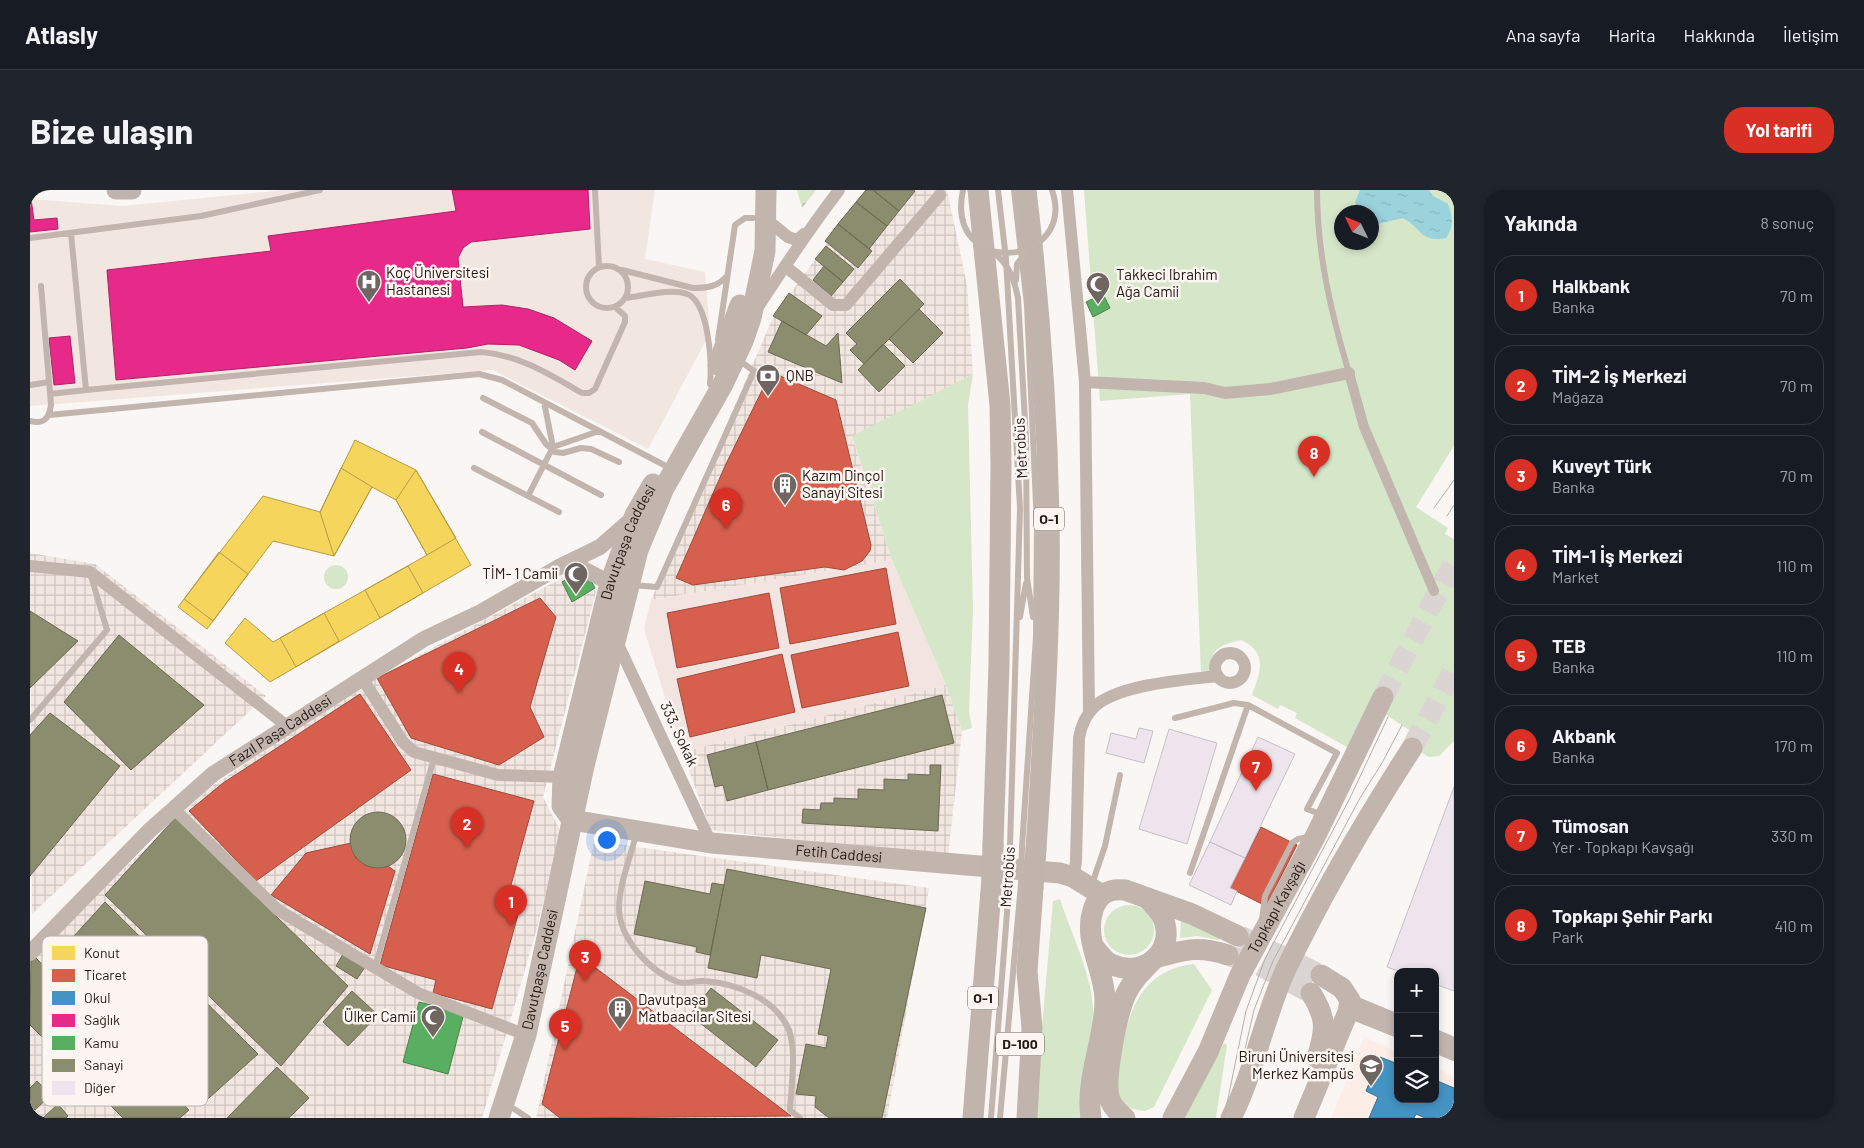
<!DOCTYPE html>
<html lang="tr">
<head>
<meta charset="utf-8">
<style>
  :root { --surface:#171b24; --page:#20242c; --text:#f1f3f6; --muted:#9ea1a6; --line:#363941; --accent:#d93025 }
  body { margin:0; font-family:Barlow,sans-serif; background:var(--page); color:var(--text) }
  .controls { position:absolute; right:15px; bottom:15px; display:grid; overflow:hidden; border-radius:10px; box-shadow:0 2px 8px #0003 }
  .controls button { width:45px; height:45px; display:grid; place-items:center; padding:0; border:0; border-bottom:1px solid var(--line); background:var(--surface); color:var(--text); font:25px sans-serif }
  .compass { position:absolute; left:1304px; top:15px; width:45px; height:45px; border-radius:50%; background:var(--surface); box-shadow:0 2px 8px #0003; rotate:313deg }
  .you { position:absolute; left:576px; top:649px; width:18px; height:18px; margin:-12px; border:4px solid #fff; border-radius:50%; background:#1a73e8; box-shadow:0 0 0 8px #1a73e833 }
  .badge { display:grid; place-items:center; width:32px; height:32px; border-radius:50%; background:var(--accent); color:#fff; font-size:16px; font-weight:700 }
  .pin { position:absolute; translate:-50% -41px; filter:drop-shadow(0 1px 2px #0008) }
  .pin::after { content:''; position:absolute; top:26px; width:18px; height:15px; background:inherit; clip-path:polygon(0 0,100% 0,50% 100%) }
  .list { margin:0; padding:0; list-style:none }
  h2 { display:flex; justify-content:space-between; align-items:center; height:65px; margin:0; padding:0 20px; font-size:21px }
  h2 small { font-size:16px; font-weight:400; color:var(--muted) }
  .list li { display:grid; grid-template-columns:32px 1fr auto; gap:15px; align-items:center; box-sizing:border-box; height:80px; margin:0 10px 10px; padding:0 10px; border:1px solid var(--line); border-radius:20px }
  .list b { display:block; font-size:19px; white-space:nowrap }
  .list p { margin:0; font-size:16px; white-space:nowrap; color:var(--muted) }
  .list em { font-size:16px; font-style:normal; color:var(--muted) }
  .icon { flex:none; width:28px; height:28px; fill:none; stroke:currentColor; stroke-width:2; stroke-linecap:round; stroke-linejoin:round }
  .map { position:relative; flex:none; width:1424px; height:928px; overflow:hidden; border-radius:20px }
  header { display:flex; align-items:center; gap:30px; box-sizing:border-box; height:70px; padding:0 25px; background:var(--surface); border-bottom:1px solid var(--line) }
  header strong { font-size:24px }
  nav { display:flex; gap:28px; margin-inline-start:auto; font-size:18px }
  .intro { display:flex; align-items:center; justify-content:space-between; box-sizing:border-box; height:120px; padding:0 30px }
  h1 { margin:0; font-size:35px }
  .button { padding:12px 22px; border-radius:20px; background:var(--accent); color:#fff; font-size:18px; font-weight:700 }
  main { display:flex; gap:30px; padding:0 30px }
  aside { flex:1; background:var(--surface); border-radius:20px; box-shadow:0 2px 8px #0003 }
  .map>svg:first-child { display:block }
  .commercial { fill:#f2e5e1 }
  .industrial { fill:url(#industrial-grid) }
  .education { fill:#fceee6 }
  .built { fill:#f2e6e1 }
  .green { fill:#d6e6c9; fill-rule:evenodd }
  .cemetery { fill:url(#cemetery-stones) }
  .water { fill:url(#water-ripples) }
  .homes { fill:#f6d55c; stroke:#b79c46 }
  .shops { fill:#d6604d; stroke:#a14a3c }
  .schools { fill:#4393c3; stroke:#3a6e8e }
  .health { fill:#e7298a; stroke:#ac2466 }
  .public { fill:#5aae61; stroke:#4a814a }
  .industry { fill:#8c8c6e; stroke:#6d6953 }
  .building { fill:#eee4ed; stroke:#c6c1c5 }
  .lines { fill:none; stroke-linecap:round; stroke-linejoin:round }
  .primary-tunnel { stroke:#dad5d2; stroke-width:21; stroke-dasharray:21 11; stroke-linecap:butt }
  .service { stroke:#c1b5ae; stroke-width:6 }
  .pedestrian { stroke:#c1b5ae; stroke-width:10 }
  .minor { stroke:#c1b5ae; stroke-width:12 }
  .tertiary { stroke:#c1b5ae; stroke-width:16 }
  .secondary { stroke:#bfb4ad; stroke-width:19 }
  .primary { stroke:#c2b5ad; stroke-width:21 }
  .trunk { stroke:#c0b4ad; stroke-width:21 }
  .tram { stroke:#b8b0ac; stroke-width:1 }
  .service-bridge { stroke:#c1b5ae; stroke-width:6 }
  .trunk-bridge { stroke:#c0b4ad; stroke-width:21 }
  .labels { text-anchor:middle; stroke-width:5; stroke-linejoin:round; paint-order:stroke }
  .shield { fill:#fcf5f2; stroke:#655a56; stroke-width:1 }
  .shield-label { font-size:14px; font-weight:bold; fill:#241813 }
  .poi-label { font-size:15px; fill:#241813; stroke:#fcf5f2; text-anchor:start }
  .street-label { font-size:15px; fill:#241813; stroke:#fcf5f2 }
  .key { fill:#fcf5f2; stroke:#bbb3af; stroke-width:1 }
  .key-label { font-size:14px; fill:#241813 }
</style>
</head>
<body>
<header>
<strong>Atlasly</strong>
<nav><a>Ana sayfa</a><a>Harita</a><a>Hakkında</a><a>İletişim</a></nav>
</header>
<div class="intro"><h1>Bize ulaşın</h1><a class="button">Yol tarifi</a></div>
<main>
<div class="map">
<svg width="1424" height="928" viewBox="0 0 1424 928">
  <defs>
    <pattern id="industrial-grid" width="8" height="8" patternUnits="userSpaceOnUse" patternTransform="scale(1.25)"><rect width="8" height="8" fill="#f2e6e1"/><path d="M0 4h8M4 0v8" fill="none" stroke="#cfc5c0"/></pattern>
    <pattern id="cemetery-stones" width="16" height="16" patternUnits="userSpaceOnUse" patternTransform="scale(1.25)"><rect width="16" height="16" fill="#d6e6c9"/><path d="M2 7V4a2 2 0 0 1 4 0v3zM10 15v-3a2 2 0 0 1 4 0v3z" fill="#b8c5ac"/></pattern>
    <pattern id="water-ripples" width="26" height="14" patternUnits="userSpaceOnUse" patternTransform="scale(1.25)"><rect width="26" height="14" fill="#9bd3dd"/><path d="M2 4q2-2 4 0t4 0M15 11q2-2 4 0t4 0" fill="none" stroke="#85b4bd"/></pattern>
  </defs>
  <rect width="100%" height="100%" fill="#faf6f4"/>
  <path class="commercial" d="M862 370 916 495 652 562 614 439 621 410Z"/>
  <path class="industrial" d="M836 0H917L937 95 943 184 822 247 862 370 621 410 743 127Z
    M0 363 65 374 236 506 2 724Z
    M541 383 566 401 513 607 531 642 507 738 452 928H0V768L178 599 323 501Z
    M916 495 932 541 918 667 681 640 652 562Z
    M564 651 899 698 857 928H506Z"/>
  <path class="education" d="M1334 847 1368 862V909H1405V878L1424 886V928H1301Z"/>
  <path class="built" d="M254 0H625L615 69 675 82 680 143 618 259 463 180 0 216V9L93 16Z"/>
  <path class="green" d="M1054 0H1424V256L1386 317 1418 338 1415 344 1424 349V551L1409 566 1399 567 1373 552 1379 540 1355 524 1317 557 1265 528 1267 523 1250 515 1248 519 1222 505C1230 482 1239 463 1211 450 1190 455 1180 459 1179 482L1171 484 1160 204 1070 211ZM1312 22H1342V52H1312Z
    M943 184 938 215 943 419 939 522 942 538 932 541 916 495 862 370 822 246Z
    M294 387a12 12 0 1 1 24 0a12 12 0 1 1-24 0Z
    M1030 709C1041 744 1065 790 1063 826 1061 861 1048 893 1051 928H1004L1023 711Z
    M1074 740a25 25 0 1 1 50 0a25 25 0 1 1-50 0Z
    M1151 730 1190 748 1189 750 1167 746 1150 748Z
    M1164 774 1182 800 1124 917 1115 921C1099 919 1089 915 1086 898 1094 845 1098 781 1164 774Z
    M1194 853 1197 855 1186 928H1153Z"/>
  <path class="cemetery" d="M767 0H786L772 18Z"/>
  <path class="water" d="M1330 0H1399L1403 6 1418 14C1423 28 1424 37 1416 48 1390 53 1392 38 1373 28L1343 35 1342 22H1328L1325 12Z"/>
  <path class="homes" d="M325 250 386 280 441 375 240 492 195 453 215 428 243 452 397 365 366 310 342 297 304 366 243 351 177 439 148 417 233 306 290 322Z
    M311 278 342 297 304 366 290 322Z
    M386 280 426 348 397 365 366 310Z
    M189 362 218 384 183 431 154 409Z
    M378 376 393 403 350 428 335 400Z
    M294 423 309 451 266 477 250 448Z"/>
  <path class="shops" d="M741 182 806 210 841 355 840 361 832 371 814 380 795 377 663 395 646 388 695 276Z
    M856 378 866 434 760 454 750 398Z
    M739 403 749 458 647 478 637 423Z
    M510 408 526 427 500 517 514 547 469 575 381 548 347 488Z
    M868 442 879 496 772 518 761 465Z
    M752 464 765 522 660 547 647 489Z
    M330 504 381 580 226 691 159 621 193 593Z
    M403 584 504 611 478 706 492 710 462 819 403 803 406 790 350 775Z
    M1231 637 1267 655 1236 716 1200 698Z
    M321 653 325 667 332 673 340 677 358 676 365 681 340 764 241 705 276 663Z
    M550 766 761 926 530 928 512 914Z"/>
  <path class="schools" d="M1350 867 1368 874V909H1405V890L1424 898V928H1395L1386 924 1384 928H1339L1348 907 1336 901Z"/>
  <path class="health" d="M422 0H558L560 39 441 52 433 58 428 68 433 117 472 115 498 119 524 128 562 151 545 180 529 170 489 155 458 154 437 158 86 190 77 80 241 61 238 46 426 21Z
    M0 2 4 30 27 28 28 39 0 42Z
    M40 146 45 193 24 195 19 148Z"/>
  <path class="public" d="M1073 104 1080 118 1063 127 1056 112Z
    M542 386 560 389 565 398 542 412 532 392Z
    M389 812 434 823 418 884 373 872Z"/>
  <path class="industry" d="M836 0H843L869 21 857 36 826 12Z
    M843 0H883L885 1 869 21Z
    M826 12 857 36 839 59 808 34Z
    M808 34 842 61 828 78 795 51Z
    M796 56 824 79 813 92 785 69Z
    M794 76 813 92 801 106 783 90Z
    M870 89 894 114 834 174 820 160 827 154 816 143Z
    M759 103 792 126 776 145 743 126Z
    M889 119 913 143 883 173 859 149Z
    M752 131 796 156 808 143 812 193 738 162Z
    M853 154 875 176 849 202 828 180Z
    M0 421 48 451 0 498Z
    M89 445 174 515 101 580 34 512Z
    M912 505 924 553 738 600 726 552Z
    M20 523 90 576 0 686V545Z
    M726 552 738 600 697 611 693 595 685 597 677 565Z
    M900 575H911L908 641 772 633 773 619 790 620 791 613H804V608L828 609V599L854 600V589L878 590V584L900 585Z
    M320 650a28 28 0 1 1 56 0a28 28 0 1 1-56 0Z
    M145 628 318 796 251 876 75 705Z
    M697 679 896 718 852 928H799L785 917 786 906 766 904 776 854 796 858 798 846 788 844 801 779 731 765 727 788 678 778Z
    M615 691 680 704 682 693 694 695 680 765 666 762 667 757 604 744Z
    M75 712 228 864 170 916 24 768Z
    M1 763 159 920 150 928H93L0 835Z
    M313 764 335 777 327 789 306 776Z
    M681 798 748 850 726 877 660 825Z
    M322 801 348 825 318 856 293 832Z
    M247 877 279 908 259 928H197Z
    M7 891 21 905 5 920 0 914V898Z
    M28 914 38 926 36 928H13Z"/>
  <path class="building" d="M1109 538 1123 541 1114 573 1076 563 1081 543 1106 549Z
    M1139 539 1187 553 1157 654 1109 639Z
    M1228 547 1265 564 1215 668 1180 652Z
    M1424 597V801L1405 794V782H1371L1357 777Z
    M1180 652 1215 668 1200 698 1207 701 1201 715 1159 695Z"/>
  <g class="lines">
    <path class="primary-tunnel" d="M1353 507 1424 372
      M1382 558 1424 479
      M1210 746 1291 785
      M1200 766 1227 774 1281 803"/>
    <path class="service" d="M565 0 569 77
      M968 0 976 69 990 318 980 657
      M984 0 997 115 1007 336 1006 447 992 657
      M1287 0C1287 63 1301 123 1319 183
      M0 48 171 26 290 0
      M556 97a21 21 0 1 1 42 0a21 21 0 1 1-42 0Z
      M592 80 663 98C676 98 687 97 696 87
      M595 108C613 106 640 98 657 104 679 112 682 174 680 194
      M988 108 996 249 997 388 1003 427
      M688 150 705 35 715 28H723
      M0 195 19 192
      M56 200 451 162C489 165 519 184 552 203H559L565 199 595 132V126L585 117
      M20 204 56 200 41 43
      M453 208 502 233 516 254 525 262 533 263 551 258 561 259 589 272
      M19 225 449 184 472 190 634 275
      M0 231C14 235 19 228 21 215L11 96
      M452 242 571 305
      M523 257 569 241
      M444 278 529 322
      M498 306 523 257 514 212
      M602 395 627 397 724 181 707 169
      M990 427 996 393
      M1145 528 1204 513 1218 515 1307 563 1277 619 1292 625
      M0 530 77 440 61 386
      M606 645C600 668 589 695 589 719 590 749 620 782 648 792 657 795 666 790 674 791 706 793 746 809 759 840 767 864 761 895 760 920L770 928
      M1160 683 1218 515
      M1062 694 1075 656 1090 585
      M1232 730 1235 706 1262 653 1268 649 1279 647
      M345 778 404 568
      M478 915 498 928
      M961 928 979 697
      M970 928 991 694"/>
    <path class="pedestrian" d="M1319 183 1334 237 1404 401"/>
    <path class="minor" d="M1037 0 1055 192 1059 522
      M736 29 758 47 767 50 774 44
      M755 76 803 115H816L910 5
      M728 117C754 77 780 38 809 0
      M1055 192 1174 198 1195 203 1240 199 1319 183
      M0 376 60 382 257 536
      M586 450 681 653
      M1185 478a15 15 0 1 1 30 0a15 15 0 1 1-30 0Z
      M332 488 373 552 384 562 468 585 533 587
      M144 619 248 720 388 803 496 845
      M1043 687 1046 672 1049 548C1051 536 1055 526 1064 517 1089 494 1155 490 1188 486
      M1320 810 1368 830
      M1318 822 1368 842
      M1405 845 1424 853
      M1405 857 1424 865"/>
    <g class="tertiary">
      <path d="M540 372 580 393"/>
      <path id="s1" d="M0 763 119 641 183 584 394 449 451 422 529 377 570 357 602 329"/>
    </g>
    <path class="secondary" d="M86 0H102"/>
    <g class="primary">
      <path d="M688 175 710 115"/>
      <path id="s2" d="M542 630 532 616 533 587 580 393 605 325 623 294"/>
      <path id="s3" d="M542 630 681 653 1030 683 1043 687 1072 705"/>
      <path d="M1064 757C1069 763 1074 771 1081 774 1109 788 1143 766 1135 734 1133 723 1124 716 1117 708"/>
      <path d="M1129 767C1157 759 1169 756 1198 765"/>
      <path d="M1281 803C1297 829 1296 839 1287 868"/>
      <path id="s4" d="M469 928 496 845 554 576 608 360 634 298 693 194 713 151 721 128 735 61 736 0"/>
      <path d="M1061 928C1055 888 1075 850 1075 810 1075 780 1053 751 1063 720 1068 704 1079 698 1095 700L1162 724 1208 746"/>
      <path d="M1095 928C1089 923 1083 918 1080 910 1073 891 1087 824 1096 804 1102 791 1112 781 1122 771"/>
      <path id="s5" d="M1143 928 1178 862 1210 785 1285 647 1353 507"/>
      <path d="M1201 928C1225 880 1234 827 1256 779 1293 702 1336 629 1382 558"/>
      <path d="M1274 928 1318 822 1320 810 1312 798 1291 785"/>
    </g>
    <path class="trunk" d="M948 0 970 215 971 274 969 474 963 655
      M996 0C1009 109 1017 218 1019 327 1021 438 1013 548 1006 659
      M943 928 962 688
      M997 928 1002 838 997 781 1003 698"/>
    <path class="tram" d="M1404 318 1424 290
      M1417 326 1424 315
      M1215 859 1224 820 1243 771 1330 608 1352 573 1372 535
      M1194 928 1216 821 1235 769 1320 608 1358 527"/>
    <path class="service-bridge" d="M933 0C914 90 1048 77 1022 0
      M964 63C980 76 984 89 988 108
      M986 90 987 74 997 61
      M991 694 992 657
      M979 697 980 657"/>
    <path class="trunk-bridge" d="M962 688 963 655
      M1003 698 1006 659"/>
  </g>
  <defs>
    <symbol id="hospital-pin" viewBox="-11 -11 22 30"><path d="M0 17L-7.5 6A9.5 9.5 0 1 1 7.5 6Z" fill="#6f6662" stroke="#fcf5f2"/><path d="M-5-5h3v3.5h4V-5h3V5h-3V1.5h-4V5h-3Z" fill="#fff"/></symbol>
    <symbol id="mosque-pin" viewBox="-11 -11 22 30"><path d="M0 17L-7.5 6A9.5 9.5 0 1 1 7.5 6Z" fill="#6f6662" stroke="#fcf5f2"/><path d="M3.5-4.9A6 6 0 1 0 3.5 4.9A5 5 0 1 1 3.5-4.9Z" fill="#fff"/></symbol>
    <symbol id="bank-pin" viewBox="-11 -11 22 30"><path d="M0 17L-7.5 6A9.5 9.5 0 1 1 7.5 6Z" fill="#6f6662" stroke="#fcf5f2"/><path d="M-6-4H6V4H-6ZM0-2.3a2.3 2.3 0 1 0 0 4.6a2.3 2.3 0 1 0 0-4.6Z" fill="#fff"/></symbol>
    <symbol id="building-pin" viewBox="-11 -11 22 30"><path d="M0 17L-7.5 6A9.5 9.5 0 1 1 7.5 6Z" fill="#6f6662" stroke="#fcf5f2"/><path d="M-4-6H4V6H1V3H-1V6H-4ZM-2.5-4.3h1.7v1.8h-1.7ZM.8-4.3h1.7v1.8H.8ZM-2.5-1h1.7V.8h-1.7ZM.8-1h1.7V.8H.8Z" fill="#fff"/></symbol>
    <symbol id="university-pin" viewBox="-11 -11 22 30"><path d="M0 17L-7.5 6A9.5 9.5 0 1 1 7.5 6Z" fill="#6f6662" stroke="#fcf5f2"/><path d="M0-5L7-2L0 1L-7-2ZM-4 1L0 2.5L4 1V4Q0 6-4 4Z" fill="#fff"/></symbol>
  </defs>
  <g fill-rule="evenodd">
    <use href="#hospital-pin" x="325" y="78" width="28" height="38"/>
    <use href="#mosque-pin" x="1054" y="80" width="28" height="38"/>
    <use href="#bank-pin" x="724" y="172" width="28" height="38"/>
    <use href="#building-pin" x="741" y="281" width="28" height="38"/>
    <use href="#mosque-pin" x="532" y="370" width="28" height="38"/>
    <use href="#building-pin" x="576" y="805" width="28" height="38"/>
    <use href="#mosque-pin" x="389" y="813" width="28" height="38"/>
    <use href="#university-pin" x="1327" y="862" width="28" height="38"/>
  </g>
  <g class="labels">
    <g class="shield">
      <rect x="1004" y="317.5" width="30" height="23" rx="4"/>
      <rect x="938" y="796.5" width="30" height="23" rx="4"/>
      <rect x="966" y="842.5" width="48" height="23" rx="4"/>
    </g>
    <g class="shield-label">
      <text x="1019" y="334">O-1</text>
      <text x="953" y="813">O-1</text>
      <text x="990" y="859">D-100</text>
    </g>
    <g class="poi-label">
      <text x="356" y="88">Koç Üniversitesi<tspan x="356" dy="17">Hastanesi</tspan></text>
      <text x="1086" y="90">Takkeci Ibrahim<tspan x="1086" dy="17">Ağa Camii</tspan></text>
      <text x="756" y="191">QNB</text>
      <text x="772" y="291">Kazım Dinçol<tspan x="772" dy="17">Sanayi Sitesi</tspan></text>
      <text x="528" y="389" text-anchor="end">TİM- 1 Camii</text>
      <text x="608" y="815">Davutpaşa<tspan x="608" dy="17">Matbaacılar Sitesi</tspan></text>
      <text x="386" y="832" text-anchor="end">Ülker Camii</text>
      <text x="1324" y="872" text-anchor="end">Biruni Üniversitesi<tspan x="1324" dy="17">Merkez Kampüs</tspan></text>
    </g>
    <g class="street-label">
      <text transform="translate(991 258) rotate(-93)" y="5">Metrobüs</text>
      <text dy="5" stroke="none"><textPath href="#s2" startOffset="290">Davutpaşa Caddesi</textPath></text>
      <text dy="5" stroke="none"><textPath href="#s1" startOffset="336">Fazıl Paşa Caddesi</textPath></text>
      <text transform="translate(649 544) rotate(65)" y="5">333. Sokak</text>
      <text dy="5" stroke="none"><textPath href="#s3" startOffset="269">Fetih Caddesi</textPath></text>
      <text transform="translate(978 687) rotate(-86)" y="5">Metrobüs</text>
      <text dy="5" stroke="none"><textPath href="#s5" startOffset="235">Topkapı Kavşağı</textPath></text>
      <text dy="5" stroke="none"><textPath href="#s4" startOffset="154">Davutpaşa Caddesi</textPath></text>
    </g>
  </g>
  <rect x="12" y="746" width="166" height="170" rx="8" class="key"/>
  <rect x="22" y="756" width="23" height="14" fill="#f6d55c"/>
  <rect x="22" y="779" width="23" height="13" fill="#d6604d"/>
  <rect x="22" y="801" width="23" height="14" fill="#4393c3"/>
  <rect x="22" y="824" width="23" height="13" fill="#e7298a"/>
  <rect x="22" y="846" width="23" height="14" fill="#5aae61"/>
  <rect x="22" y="869" width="23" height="13" fill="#8c8c6e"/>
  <rect x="22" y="891" width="23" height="14" fill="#eee4ed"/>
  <g class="key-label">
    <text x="54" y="768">Konut</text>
    <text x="54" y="790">Ticaret</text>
    <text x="54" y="813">Okul</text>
    <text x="54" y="835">Sağlık</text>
    <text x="54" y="858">Kamu</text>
    <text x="54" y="880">Sanayi</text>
    <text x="54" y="903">Diğer</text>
  </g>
</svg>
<div class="controls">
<button>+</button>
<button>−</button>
<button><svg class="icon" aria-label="layers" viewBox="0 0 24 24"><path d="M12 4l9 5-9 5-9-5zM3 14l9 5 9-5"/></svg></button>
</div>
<svg class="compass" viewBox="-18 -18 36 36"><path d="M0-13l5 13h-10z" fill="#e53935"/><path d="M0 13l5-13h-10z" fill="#9ea1a6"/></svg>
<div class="you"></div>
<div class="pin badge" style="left:481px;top:736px">1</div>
<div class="pin badge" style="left:437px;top:658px">2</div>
<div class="pin badge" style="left:555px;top:791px">3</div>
<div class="pin badge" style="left:429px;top:503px">4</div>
<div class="pin badge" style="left:535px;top:860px">5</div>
<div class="pin badge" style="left:696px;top:339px">6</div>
<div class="pin badge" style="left:1226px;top:601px">7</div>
<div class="pin badge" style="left:1284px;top:287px">8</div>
</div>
<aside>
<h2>Yakında<small>8 sonuç</small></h2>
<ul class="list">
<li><span class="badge">1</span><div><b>Halkbank</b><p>Banka</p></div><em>70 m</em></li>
<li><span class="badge">2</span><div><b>TİM-2 İş Merkezi</b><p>Mağaza</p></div><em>70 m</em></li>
<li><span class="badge">3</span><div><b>Kuveyt Türk</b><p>Banka</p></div><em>70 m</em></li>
<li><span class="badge">4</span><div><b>TİM-1 İş Merkezi</b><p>Market</p></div><em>110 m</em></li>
<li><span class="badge">5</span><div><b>TEB</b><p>Banka</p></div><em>110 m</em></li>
<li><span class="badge">6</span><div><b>Akbank</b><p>Banka</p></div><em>170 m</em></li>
<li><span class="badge">7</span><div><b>Tümosan</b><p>Yer · Topkapı Kavşağı</p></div><em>330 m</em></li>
<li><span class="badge">8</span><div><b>Topkapı Şehir Parkı</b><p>Park</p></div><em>410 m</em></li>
</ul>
</aside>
</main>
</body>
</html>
